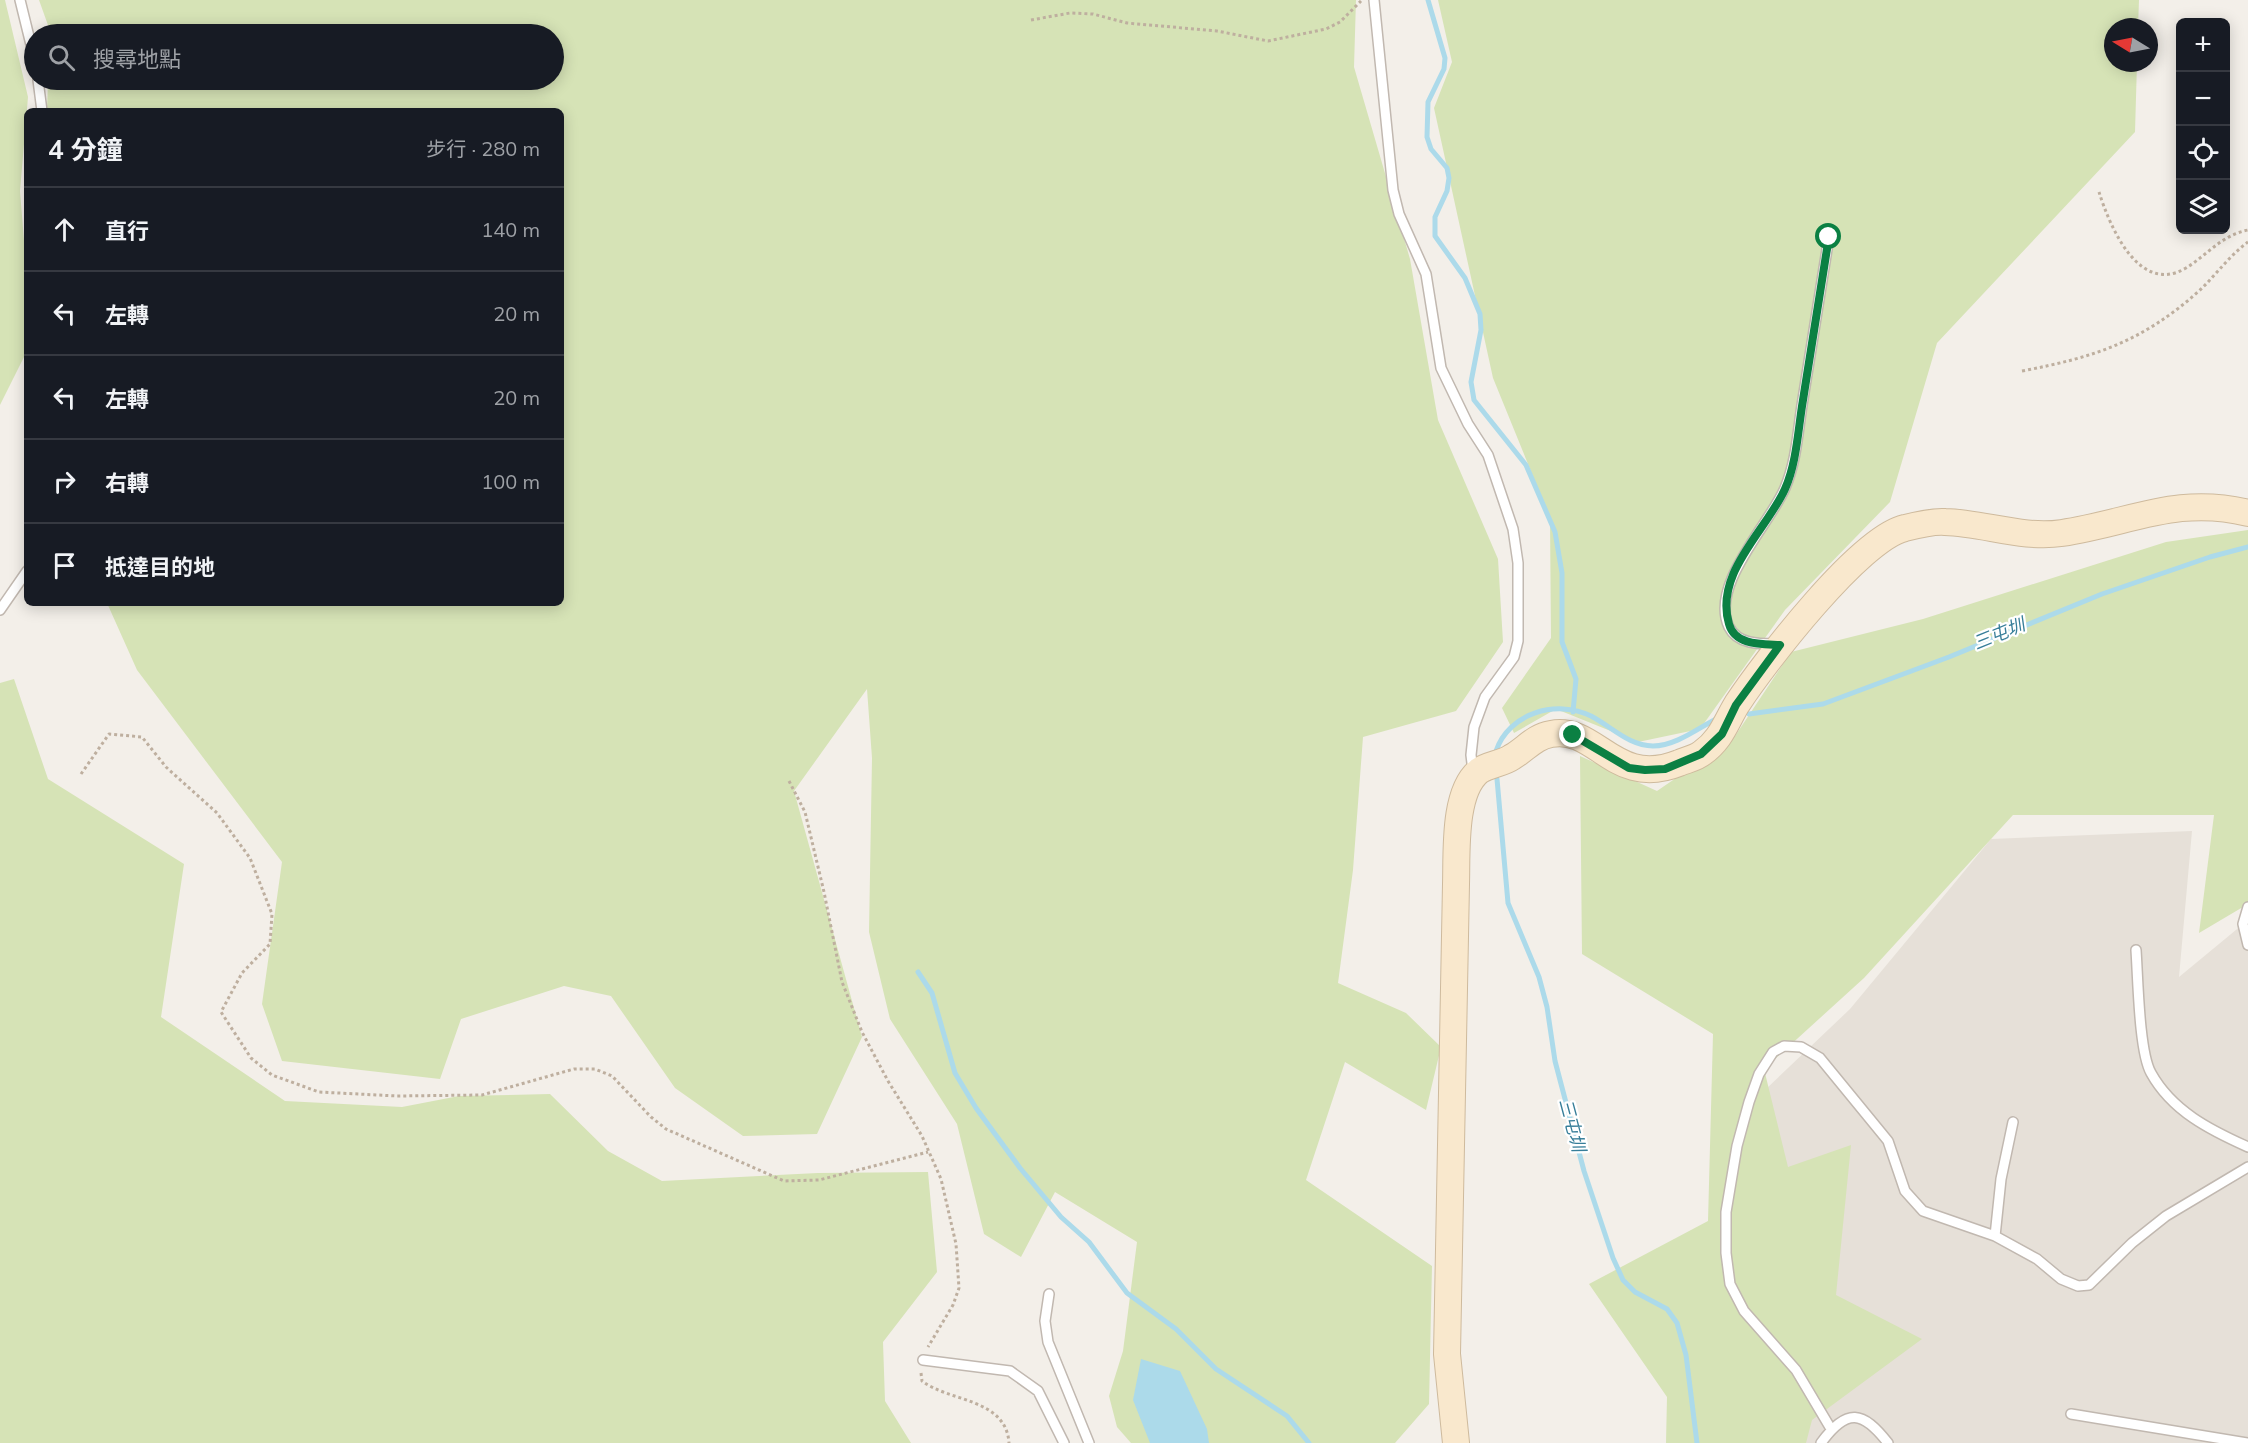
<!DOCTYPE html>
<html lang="zh-TW">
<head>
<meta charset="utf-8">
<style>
  :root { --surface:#171b24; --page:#242831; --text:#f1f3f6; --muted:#9ea1a6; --line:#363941 }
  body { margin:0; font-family:Mulish,"Noto Sans TC",sans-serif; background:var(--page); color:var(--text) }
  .controls { position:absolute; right:18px; top:18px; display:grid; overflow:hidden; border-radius:9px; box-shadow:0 3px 15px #0003 }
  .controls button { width:54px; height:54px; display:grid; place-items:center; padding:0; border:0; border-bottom:2px solid var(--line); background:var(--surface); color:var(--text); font:30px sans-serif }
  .compass { position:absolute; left:2104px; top:18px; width:54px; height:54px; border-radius:50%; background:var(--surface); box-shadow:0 3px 15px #0003; rotate:280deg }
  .stop { position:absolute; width:18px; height:18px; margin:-14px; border:4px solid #0b8043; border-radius:50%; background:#fff }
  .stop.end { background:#0b8043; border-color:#fff; box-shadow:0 2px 6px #0008 }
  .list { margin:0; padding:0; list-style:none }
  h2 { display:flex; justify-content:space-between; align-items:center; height:78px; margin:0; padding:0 24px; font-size:26px }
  h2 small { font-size:20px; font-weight:400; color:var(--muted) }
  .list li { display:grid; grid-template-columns:39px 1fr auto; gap:18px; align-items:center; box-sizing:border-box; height:84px; padding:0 24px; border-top:2px solid var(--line) }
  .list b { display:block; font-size:22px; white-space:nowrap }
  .list em { font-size:20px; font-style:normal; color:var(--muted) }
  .icon { flex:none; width:33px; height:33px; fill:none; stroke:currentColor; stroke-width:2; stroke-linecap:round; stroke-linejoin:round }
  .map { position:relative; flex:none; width:2248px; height:1443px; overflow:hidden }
  .search { position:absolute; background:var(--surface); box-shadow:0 3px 15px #0003; left:24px; top:24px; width:540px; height:66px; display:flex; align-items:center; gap:15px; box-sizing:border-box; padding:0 21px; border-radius:33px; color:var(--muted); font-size:22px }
  .panel { position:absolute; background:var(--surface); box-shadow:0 3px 15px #0003; left:24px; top:108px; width:540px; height:498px; border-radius:9px }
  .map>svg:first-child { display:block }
  .residential { fill:#e6e0d8 }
  .green { fill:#d6e3b6 }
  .water { fill:#acdaea }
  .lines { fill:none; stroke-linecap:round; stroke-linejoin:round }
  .stream { stroke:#acdaea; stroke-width:5 }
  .lane-casing { stroke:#c1b8b0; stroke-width:12 }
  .secondary-casing { stroke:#ceba9d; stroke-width:28 }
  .path { stroke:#beaf9f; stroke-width:3; stroke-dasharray:3 3; stroke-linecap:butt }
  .lane { stroke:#fff; stroke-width:9 }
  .secondary { stroke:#f9e8cd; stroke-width:26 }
  .route { stroke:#0b8043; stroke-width:8 }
  .labels { text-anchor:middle; stroke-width:4.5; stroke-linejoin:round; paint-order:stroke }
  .water-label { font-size:18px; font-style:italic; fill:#377e99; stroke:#fff }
</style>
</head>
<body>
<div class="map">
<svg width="2248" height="1443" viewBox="0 0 2248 1443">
  <rect width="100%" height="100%" fill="#f3efe9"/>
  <path class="residential" d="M2192 831 2179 977 2248 920V1443H1737L1766 1089 1850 1009 1991 839Z"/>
  <path class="green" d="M0 0H5L28 97 20 191 27 278V351L0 405Z
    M39 0H1356L1354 67 1410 259 1438 420 1498 559 1503 642 1456 711 1363 737 1353 870 1338 983 1406 1013 1441 1047 1426 1110 1345 1062 1306 1180 1432 1266 1429 1404 1395 1443H1131L1117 1427 1109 1396 1123 1351 1137 1242 1055 1192 1021 1257 984 1234 957 1124 890 1019 869 932 872 758 867 689 794 791 862 1037 817 1134 743 1136 675 1088 611 996 564 986 461 1019 440 1079 282 1061 262 1004 282 862 137 670 107 603H561V111H47L48 80H554V34H49V28Z
    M1438 0H2139L2138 27H2113V63H2137L2135 132 1937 343 1890 502 1785 610 1700 729 1638 742 1556 709 1514 733 1502 708 1551 638 1550 518 1493 378 1434 108 1452 62Z
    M2248 530V904L2199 933 2214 815H2013L1864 978 1764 1069 1788 1167 1851 1145 1836 1295 1922 1339 1812 1420 1806 1443H1666L1667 1397 1589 1284 1708 1221 1713 1034 1582 954 1580 756 1657 791 1733 739 1791 652 1923 619 2166 542Z
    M14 679 48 779 184 864 161 1017 285 1101 402 1107 459 1096 550 1094 608 1151 662 1181 818 1173 928 1172 937 1272 883 1342 885 1401 911 1443H0V683Z"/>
  <path class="water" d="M1141 1359 1180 1371 1207 1429 1209 1443H1150L1133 1400Z"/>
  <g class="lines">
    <path class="stream" d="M1428 0 1445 58 1444 69 1428 102 1427 137 1431 149 1447 168 1449 178 1447 191 1435 217V236L1465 278 1480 314 1481 330 1471 382 1474 400 1526 465 1555 532 1562 573V642L1576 679 1573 712
      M1749 714 1823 704 1949 657 2102 594 2210 557 2248 547
      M1496 751C1509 713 1556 699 1591 716 1612 727 1629 746 1653 746 1675 746 1697 729 1716 719
      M1497 779 1508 903 1539 977 1547 1007 1555 1061 1584 1171 1613 1258 1623 1280 1635 1292 1667 1309 1677 1323 1686 1355 1697 1443
      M918 972 932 993 955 1073 976 1108 1020 1168 1061 1217 1089 1242 1127 1293 1176 1329 1216 1369 1287 1416 1309 1443"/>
    <defs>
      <path id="lane" d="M20 0 34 57
        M1374 0 1393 190 1399 214 1426 274 1441 368 1468 424 1488 455 1513 529 1518 563V641L1514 657 1485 697 1474 727 1471 755 1473 771
        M38 80 42 111
        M0 610 27 571
        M1778 644C1761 644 1738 645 1729 627 1709 585 1770 524 1785 488 1797 460 1798 428 1803 399 1812 345 1820 291 1829 237
        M2248 907 2243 924 2248 945
        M2136 950C2138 978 2139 1052 2151 1073 2172 1111 2210 1130 2248 1147
        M1995 1236 2001 1179 2013 1122
        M1049 1294 1045 1321 1048 1342 1089 1443
        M923 1360 1010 1371 1038 1391 1064 1443
        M2071 1414 2247 1443
        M1831 1429 1796 1370 1744 1311 1730 1284 1726 1253V1212L1737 1146 1749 1102 1759 1074 1773 1052 1784 1046 1801 1047 1820 1058 1888 1141 1905 1191 1923 1211 1995 1236 2037 1259 2061 1279 2078 1286 2089 1285 2132 1243 2166 1216 2248 1167
        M1821 1443C1847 1407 1863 1411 1888 1443"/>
      <path id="secondary" d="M1456 1443 1447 1354 1456 884C1457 853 1453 792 1479 771 1489 764 1502 764 1512 757 1526 749 1534 737 1551 734 1597 725 1614 789 1679 763 1686 760 1696 758 1702 753 1721 740 1726 722 1737 704 1764 663 1860 538 1905 528 1917 525 1933 521 1945 522 1984 523 2023 539 2062 533 2130 523 2177 495 2248 513"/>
    </defs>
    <use href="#lane" class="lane-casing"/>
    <use href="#secondary" class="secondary-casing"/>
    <path class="path" d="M1031 20 1070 13 1093 14 1127 23 1217 31 1268 41 1326 29 1340 22 1361 1
      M2099 192C2110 227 2139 296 2186 268 2207 255 2222 235 2248 230
      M2022 371C2095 357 2142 342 2199 291 2216 275 2229 256 2248 242
      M81 774 109 734 142 737 166 767 217 813 250 858 272 914 270 944 242 973 221 1012 251 1058 272 1075 319 1092 397 1096 482 1095 574 1069H595L612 1076 651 1117 666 1129 784 1181 819 1180 928 1152
      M789 781 805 812 824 892 842 982 862 1032 888 1081 922 1136 941 1179 956 1244 959 1288 953 1305 928 1347
      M921 1373 922 1381C949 1402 1006 1398 1009 1443"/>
    <use href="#lane" class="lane"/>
    <use href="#secondary" class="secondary"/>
  </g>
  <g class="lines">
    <path class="route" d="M1573 735 1629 768 1645 770 1665 769 1701 754 1722 734 1736 705 1780 645C1763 644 1735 646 1729 624 1714 573 1766 531 1785 489 1797 462 1798 429 1803 400 1812 345 1820 291 1829 237"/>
  </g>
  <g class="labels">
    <g class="water-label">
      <text transform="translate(1999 634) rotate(-22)" y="6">三屯圳</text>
      <text transform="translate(1572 1125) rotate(75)" y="6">三屯圳</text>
    </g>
  </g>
</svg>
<div class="controls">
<button>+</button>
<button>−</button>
<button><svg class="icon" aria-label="locate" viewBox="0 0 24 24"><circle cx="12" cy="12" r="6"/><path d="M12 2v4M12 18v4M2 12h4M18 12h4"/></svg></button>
<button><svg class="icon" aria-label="layers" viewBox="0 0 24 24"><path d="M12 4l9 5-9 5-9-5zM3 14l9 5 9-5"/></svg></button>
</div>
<svg class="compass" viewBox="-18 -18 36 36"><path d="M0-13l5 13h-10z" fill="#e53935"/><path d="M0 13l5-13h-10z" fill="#9ea1a6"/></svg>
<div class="stop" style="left:1829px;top:237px"></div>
<div class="stop end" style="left:1573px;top:735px"></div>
<div class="search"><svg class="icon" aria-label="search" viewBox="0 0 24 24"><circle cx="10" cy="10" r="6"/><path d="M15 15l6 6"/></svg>搜尋地點</div>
<section class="panel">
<h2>4 分鐘<small>步行 · 280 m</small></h2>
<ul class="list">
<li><svg class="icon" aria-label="ahead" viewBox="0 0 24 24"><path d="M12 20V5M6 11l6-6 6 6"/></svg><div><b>直行</b></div><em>140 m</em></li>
<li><svg class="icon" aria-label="left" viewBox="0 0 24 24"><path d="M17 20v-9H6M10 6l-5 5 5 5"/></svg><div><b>左轉</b></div><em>20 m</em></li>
<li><svg class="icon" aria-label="left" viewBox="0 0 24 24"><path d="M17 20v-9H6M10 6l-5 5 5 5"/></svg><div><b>左轉</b></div><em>20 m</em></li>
<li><svg class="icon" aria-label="right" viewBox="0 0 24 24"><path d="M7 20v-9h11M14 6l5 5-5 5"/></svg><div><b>右轉</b></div><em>100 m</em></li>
<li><svg class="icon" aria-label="arrive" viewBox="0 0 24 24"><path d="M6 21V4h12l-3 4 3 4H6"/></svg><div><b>抵達目的地</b></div></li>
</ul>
</section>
</div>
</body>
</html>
